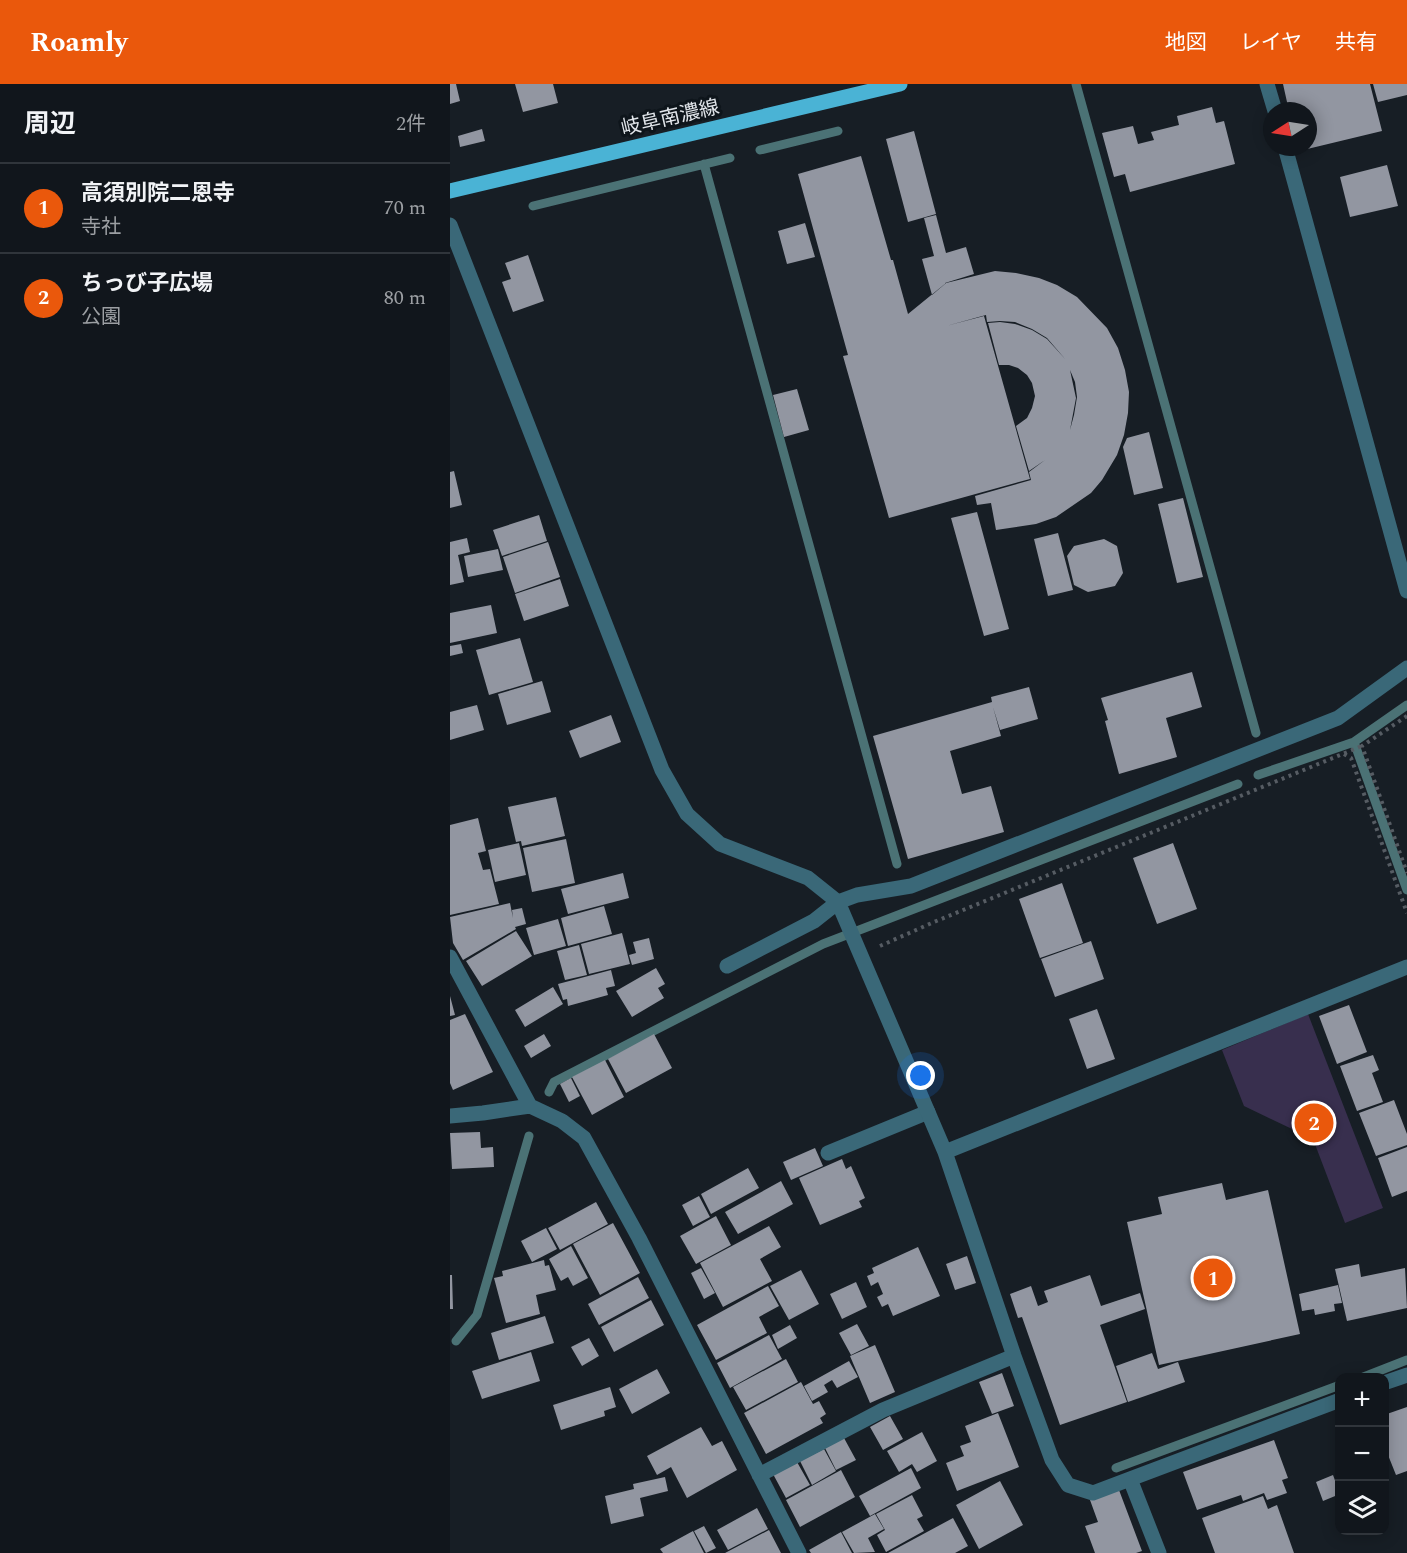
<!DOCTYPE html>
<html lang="ja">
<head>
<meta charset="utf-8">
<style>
  :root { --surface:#11161c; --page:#1e2329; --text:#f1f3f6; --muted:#9c9fa3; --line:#30353b; --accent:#ea580c }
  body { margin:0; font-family:Spectral,"Noto Sans JP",serif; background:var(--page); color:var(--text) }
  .controls { position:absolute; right:18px; bottom:18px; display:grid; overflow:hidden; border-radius:12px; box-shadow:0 3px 15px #0003 }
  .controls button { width:54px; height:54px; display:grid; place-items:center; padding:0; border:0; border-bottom:2px solid var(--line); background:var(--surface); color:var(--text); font:30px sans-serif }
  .compass { position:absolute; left:813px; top:18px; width:54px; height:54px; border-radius:50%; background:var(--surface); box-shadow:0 3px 15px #0003; rotate:258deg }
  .you { position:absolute; left:471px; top:992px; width:21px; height:21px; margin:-15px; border:4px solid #fff; border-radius:50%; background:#1a73e8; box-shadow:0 0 0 9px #1a73e833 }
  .badge { display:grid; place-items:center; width:39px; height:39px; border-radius:50%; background:var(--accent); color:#fff; font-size:20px; font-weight:700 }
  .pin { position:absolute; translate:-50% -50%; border:3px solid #fff; box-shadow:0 2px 6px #0006 }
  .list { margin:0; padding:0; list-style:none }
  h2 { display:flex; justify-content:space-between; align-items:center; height:78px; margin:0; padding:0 24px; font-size:26px }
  h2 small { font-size:20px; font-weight:400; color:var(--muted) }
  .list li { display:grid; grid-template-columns:39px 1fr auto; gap:18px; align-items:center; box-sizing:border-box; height:90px; padding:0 24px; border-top:2px solid var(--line) }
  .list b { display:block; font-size:22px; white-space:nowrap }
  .list p { margin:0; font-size:20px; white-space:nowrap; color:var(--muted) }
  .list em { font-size:20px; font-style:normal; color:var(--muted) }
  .icon { flex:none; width:33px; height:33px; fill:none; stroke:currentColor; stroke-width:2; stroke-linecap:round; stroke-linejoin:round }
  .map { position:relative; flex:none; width:957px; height:1469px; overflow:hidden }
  header { display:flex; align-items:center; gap:36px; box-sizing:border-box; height:84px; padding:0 30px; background:var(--accent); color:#fff }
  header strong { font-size:28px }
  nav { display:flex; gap:33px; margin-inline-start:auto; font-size:21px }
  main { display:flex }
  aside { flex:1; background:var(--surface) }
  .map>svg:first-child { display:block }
  .green { fill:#382f4e }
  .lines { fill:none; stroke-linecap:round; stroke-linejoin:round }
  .stream { stroke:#4b7275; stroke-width:9 }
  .building { fill:#9296a1; fill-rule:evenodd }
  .path { stroke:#565c63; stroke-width:4; stroke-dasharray:3 4.5; stroke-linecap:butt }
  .service { stroke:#3a6878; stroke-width:15 }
  .minor { stroke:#3a6878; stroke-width:15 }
  .primary { stroke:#4ab3d5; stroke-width:15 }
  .labels { text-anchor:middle; stroke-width:6; stroke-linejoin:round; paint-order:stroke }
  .street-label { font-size:20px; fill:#e1e5ea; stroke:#0e151b }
</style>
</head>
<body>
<header>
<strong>Roamly</strong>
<nav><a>地図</a><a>レイヤ</a><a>共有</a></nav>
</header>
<main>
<aside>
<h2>周辺<small>2件</small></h2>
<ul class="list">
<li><span class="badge">1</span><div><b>高須別院二恩寺</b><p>寺社</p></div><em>70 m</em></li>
<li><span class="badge">2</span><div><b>ちっび子広場</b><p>公園</p></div><em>80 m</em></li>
</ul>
</aside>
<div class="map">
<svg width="957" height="1469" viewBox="0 0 957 1469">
  <rect width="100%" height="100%" fill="#171e25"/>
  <path class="green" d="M858 930 933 1124 895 1139 863 1055 794 1022 772 966Z"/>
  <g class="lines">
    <path class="stream" d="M626 0 806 649
      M310 66 388 47
      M254 80 447 780
      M83 122 280 74
      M904 658 957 806
      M808 691 904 658 957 621
      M99 1008 104 998 373 860 788 700
      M6 1257 27 1231 79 1052
      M911 1294 957 1276
      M666 1384 890 1301"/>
  </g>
  <path class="building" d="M0 0H6L10 17 0 20Z
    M65 0H103L108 19 73 28Z
    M833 0H920L932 47 849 67 848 63H858V27H839Z
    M923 0H957V11L928 18Z
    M762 23 766 39 774 37 785 80 680 108 675 90 664 93 652 49 683 42 688 60 704 56 701 48 729 41 727 32Z
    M32 45 35 57 10 63 8 52Z
    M464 47 486 130 458 138 436 55Z
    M411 72 441 176H443L458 230 496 199 545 187 566 189 589 194 607 201 627 213 657 244 668 264 675 286 679 308 678 329 674 351 667 371 652 396 641 409 606 433 586 440 546 446 541 419 527 421 525 412 581 396 579 388 595 376 579 387 566 342 577 334 582 324 585 312 582 299 577 291 568 284 559 281H549L538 239 550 238 565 240 582 246 597 255 616 276 597 254 582 245 565 238 550 237 537 238 536 231 496 242 534 232 580 395 439 434 393 272 398 271 348 90ZM620 286 625 298 627 313 624 331 620 346 626 314Z
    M937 81 948 122 900 133 890 93Z
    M486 131 496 169 516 163 524 190 495 199V200L482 211 472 175 484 172 474 134Z
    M355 139 365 173 337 180 328 147Z
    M78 171 94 217 63 228 52 198 61 195 55 179Z
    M347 305 359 346 334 353 323 311Z
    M699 348 713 404 684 411 673 363 677 354Z
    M4 387 12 421 0 424V388Z
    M733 414 753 493 727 499 708 420Z
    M527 428 559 545 534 552 501 434Z
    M89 431 97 457 52 472 43 446Z
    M608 449 623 506 598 512 584 455Z
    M17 454 20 468 8 471 14 498 0 501V458Z
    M654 455 667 462 673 489 665 502 638 508 624 501 617 472 624 462Z
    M98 458 110 493 65 509 53 473Z
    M48 465 53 486 18 493 14 472Z
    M110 495 119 522 74 537 65 510Z
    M41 521 47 549 0 559V529Z
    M70 554 83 598 39 611 26 566Z
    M11 560 13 569 0 572V562Z
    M742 588 752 623 716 634 727 673 669 690 655 637 658 636 651 614Z
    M92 597 101 628 57 641 48 610Z
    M579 603 588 635 550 646 543 623 551 652 500 667 512 710 541 702 554 748 458 775 423 652 542 618 541 613Z
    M27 621 34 646 0 656V628Z
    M161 631 171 658 130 674 119 647Z
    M106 713 115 752 72 762 71 757 66 758 58 723Z
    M28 734 36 767 28 769 33 786 40 785 49 820 0 831V741Z
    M116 755 125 799 82 808 73 764Z
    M69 759 76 791 45 798 38 766Z
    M723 759 747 825 707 840 683 774Z
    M173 789 179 814 118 830 111 805Z
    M612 799 633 859 590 874 569 815Z
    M60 819 63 834 62 826 72 824 76 840 65 843 66 845 13 876 3 859 0 833Z
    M154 822 162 850 118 862 111 834Z
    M108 835 116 862 84 871 76 844Z
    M66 847 82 872 32 902 16 877Z
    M172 849 180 880 139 890 131 860Z
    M199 854 204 875 182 881 179 871 186 869 183 858Z
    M641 857 654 895 605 913 591 875Z
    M129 861 137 891 115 896 107 867Z
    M206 884 215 900 208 904 214 914 182 933 166 907Z
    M161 886 165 902 156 904 158 911 118 922 117 915 113 916 108 900Z
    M103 903 113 920 75 943 65 926Z
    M0 912 5 931 0 932Z
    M899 921 917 968 887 980 869 932Z
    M647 925 665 975 637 985 619 935Z
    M15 930 43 988 3 1006 0 999V936Z
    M94 950 101 962 81 974 74 962Z
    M204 950 222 984 176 1009 158 975Z
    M923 971 929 986 922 989 933 1018 907 1027 890 982Z
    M155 976 174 1013 142 1031 122 993Z
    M121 994 130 1012 119 1018 110 1000Z
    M944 1016 957 1050V1061L926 1072 909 1029Z
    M30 1048 31 1064 43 1063 44 1083 2 1085 0 1049Z
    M957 1063V1107L942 1113 928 1074Z
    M365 1064 373 1082 341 1096 333 1078Z
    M392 1075 396 1085 401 1082 415 1114 409 1117 412 1123 370 1141 349 1094Z
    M298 1084 309 1104 261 1130 251 1110Z
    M331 1097 343 1120 288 1150 275 1128Z
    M772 1099 776 1116 818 1106 850 1250 709 1281 677 1138 712 1130 708 1113Z
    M249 1112 260 1133 243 1142 232 1121Z
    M146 1118 158 1140 110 1166 98 1144Z
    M266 1132 281 1161 246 1180 230 1152Z
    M163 1139 190 1189 150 1211 123 1160Z
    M319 1142 331 1163 310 1175 322 1197 273 1223 250 1179Z
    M96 1144 107 1165 82 1178 71 1157Z
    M121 1162 138 1194 123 1202 118 1193 111 1197 99 1175Z
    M468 1163 490 1212 443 1232 438 1220 432 1223 427 1213 433 1210 428 1198 421 1202 417 1192 424 1189 422 1184Z
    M517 1172 526 1199 505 1206 496 1180Z
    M94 1176 95 1182 99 1181 106 1206 86 1211 90 1230 56 1239 44 1194 53 1192 52 1187Z
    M909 1180 911 1193 955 1184 957 1224 897 1237 885 1185Z
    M251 1184 265 1209 254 1215 241 1189Z
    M351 1186 369 1220 339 1236 320 1202Z
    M0 1191H2L3 1225H0Z
    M640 1191 651 1222 690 1209 695 1225 650 1241 677 1318 610 1341 572 1233 568 1234 560 1210 581 1202 588 1222 598 1218 594 1207Z
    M188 1193 199 1214 149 1241 138 1220Z
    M406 1198 417 1223 392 1235 380 1210Z
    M888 1201 892 1219 884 1220 885 1227 865 1231 864 1225 852 1227 849 1210Z
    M318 1202 329 1222 309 1233 317 1249 266 1276 247 1241Z
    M201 1216 214 1241 164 1268 151 1243Z
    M95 1232 104 1259 49 1276 41 1249Z
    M407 1240 419 1262 401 1271 389 1249Z
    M340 1241 347 1254 328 1265 322 1251Z
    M319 1251 332 1275 280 1304 267 1279Z
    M139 1254 149 1272 132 1282 121 1263Z
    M425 1261 445 1308 420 1319 400 1272Z
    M81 1268 90 1297 32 1315 22 1287Z
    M702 1269 708 1285 728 1278 735 1298 678 1318 666 1282Z
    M336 1275 348 1298 296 1326 283 1303Z
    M399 1277 408 1293 387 1304 382 1296 374 1301 378 1308 362 1317 354 1302Z
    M207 1285 220 1309 182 1330 169 1305Z
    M552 1289 564 1322 542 1330 529 1298Z
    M351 1298 363 1320 369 1317 376 1330 370 1334 373 1339 316 1370 294 1329Z
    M160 1303 166 1323 154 1327 155 1332 111 1346 103 1321Z
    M957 1323V1387L946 1391 934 1361V1331Z
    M548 1329 569 1383 507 1407 496 1379 514 1372 510 1362 521 1358 515 1342Z
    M440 1332 453 1355 433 1366 420 1343Z
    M251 1343 262 1362 272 1357 287 1386 237 1414 221 1383 207 1391 197 1372Z
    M472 1348 487 1377 467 1388 462 1380 449 1388 437 1367Z
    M394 1354 406 1376 386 1386 375 1364Z
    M824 1356 838 1394 832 1396 837 1409 817 1416 814 1409 793 1417 791 1411 747 1426 733 1388Z
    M374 1365 386 1387 362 1401 350 1377Z
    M347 1378 360 1401 336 1414 323 1390Z
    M461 1384 471 1404 420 1432 409 1412Z
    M391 1386 405 1413 350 1443 336 1416Z
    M883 1391 890 1410 873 1417 866 1398Z
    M215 1393 218 1407 190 1414 194 1432 161 1440 155 1412 184 1405 183 1400Z
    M550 1397 573 1441 529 1465 506 1421Z
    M669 1406 692 1467 686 1469H645L635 1442 648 1438 640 1416Z
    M462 1411 473 1432 467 1435 474 1447 436 1468 427 1451 435 1446 426 1430Z
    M813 1412 818 1425 827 1421 844 1469H765L752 1434Z
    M307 1424 318 1445 278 1466 267 1446Z
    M425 1430 434 1445 418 1454 425 1468 404 1469 392 1448Z
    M503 1434 518 1462 505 1469H438Z
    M254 1442 266 1464 256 1469 244 1447Z
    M319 1446 331 1469H275Z
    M243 1447 254 1469H213L210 1465Z
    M391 1448 402 1469H361L359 1466Z"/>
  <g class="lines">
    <path class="path" d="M957 632 912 662 957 789
      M894 670 901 674 957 829
      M430 862 484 838 912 662"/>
    <path class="service" d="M378 1069 478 1028"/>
    <path class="minor" d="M817 0 825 27
      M835 63 957 507
      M0 141 212 686 237 730 270 760 358 794 388 818 495 1068 564 1272 602 1376 618 1401 643 1409 680 1395 709 1469
      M0 873 80 1022
      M277 882 364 837 388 818 407 811 461 802 888 634 957 584
      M0 1032 33 1029 80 1022 112 1037 134 1054 189 1154 349 1469
      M495 1068 957 883
      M934 1299 957 1291
      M309 1391 433 1326 564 1272
      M680 1395 890 1316"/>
    <path class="primary" d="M0 107 450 0"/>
  </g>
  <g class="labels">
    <g class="street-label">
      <text transform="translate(220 33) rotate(-13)" y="7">岐阜南濃線</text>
    </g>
  </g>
</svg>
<div class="controls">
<button>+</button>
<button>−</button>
<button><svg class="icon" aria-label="layers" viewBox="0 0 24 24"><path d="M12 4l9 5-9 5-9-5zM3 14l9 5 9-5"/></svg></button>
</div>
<svg class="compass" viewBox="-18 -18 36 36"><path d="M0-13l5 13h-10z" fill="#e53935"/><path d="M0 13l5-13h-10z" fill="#9c9fa3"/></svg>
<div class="you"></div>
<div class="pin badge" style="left:763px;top:1194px">1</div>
<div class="pin badge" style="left:864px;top:1039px">2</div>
</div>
</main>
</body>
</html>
